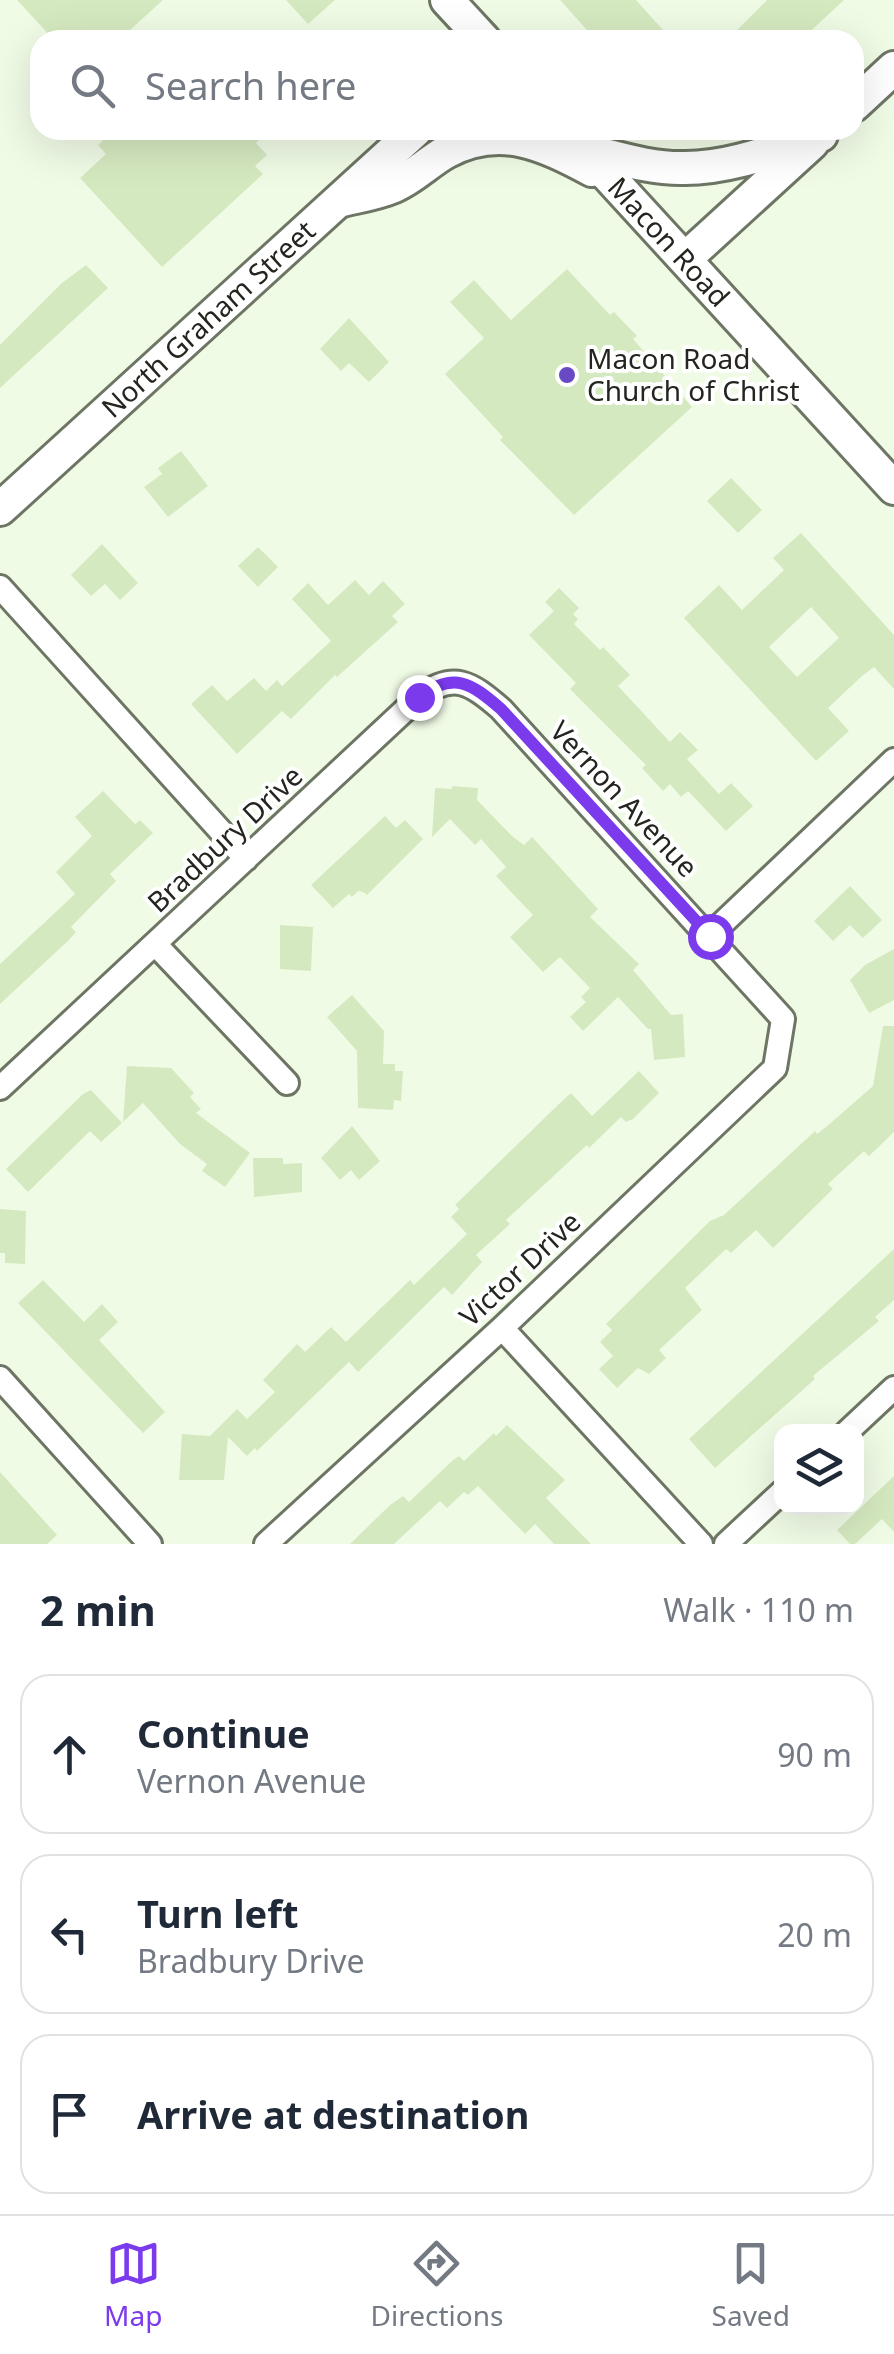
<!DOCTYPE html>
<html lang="en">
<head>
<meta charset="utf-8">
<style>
  :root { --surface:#fff; --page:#f2f2f3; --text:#1f2937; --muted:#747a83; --line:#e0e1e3; --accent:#7c3aed }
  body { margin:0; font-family:"Noto Sans",sans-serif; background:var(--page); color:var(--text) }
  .controls { position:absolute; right:30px; bottom:30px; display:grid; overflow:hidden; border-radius:20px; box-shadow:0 10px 40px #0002 }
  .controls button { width:90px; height:90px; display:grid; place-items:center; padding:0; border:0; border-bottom:2px solid var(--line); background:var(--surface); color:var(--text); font:50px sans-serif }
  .stop { position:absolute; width:30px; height:30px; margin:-22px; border:8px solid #7c3aed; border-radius:50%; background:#fff }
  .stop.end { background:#7c3aed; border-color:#fff; box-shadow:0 2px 10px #0008 }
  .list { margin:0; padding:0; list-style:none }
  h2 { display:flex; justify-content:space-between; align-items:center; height:130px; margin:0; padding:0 40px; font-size:42px }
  h2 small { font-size:32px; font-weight:400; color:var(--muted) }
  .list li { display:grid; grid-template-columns:65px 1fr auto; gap:30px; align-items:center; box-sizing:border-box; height:160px; margin:0 20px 20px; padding:0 20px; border:2px solid var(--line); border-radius:30px }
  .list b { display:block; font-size:38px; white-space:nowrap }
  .list p { margin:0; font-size:32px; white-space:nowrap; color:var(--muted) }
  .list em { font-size:32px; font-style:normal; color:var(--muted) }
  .icon { flex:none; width:55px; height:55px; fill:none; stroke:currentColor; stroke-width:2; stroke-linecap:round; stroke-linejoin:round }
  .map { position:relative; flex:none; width:894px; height:1544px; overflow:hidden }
  .search { position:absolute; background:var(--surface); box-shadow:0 10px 40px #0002; left:30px; right:30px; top:30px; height:110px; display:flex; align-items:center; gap:25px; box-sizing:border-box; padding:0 35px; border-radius:30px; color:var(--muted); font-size:38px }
  .sheet { height:670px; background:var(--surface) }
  nav { display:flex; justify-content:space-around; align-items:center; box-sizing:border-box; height:140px; border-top:2px solid var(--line); background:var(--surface); font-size:28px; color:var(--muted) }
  nav a { display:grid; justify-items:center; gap:5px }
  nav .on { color:var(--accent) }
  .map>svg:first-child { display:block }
  .building { fill:#d5e9c0; fill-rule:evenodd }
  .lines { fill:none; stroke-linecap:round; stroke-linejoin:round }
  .street-casing { stroke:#6d7664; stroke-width:28 }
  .secondary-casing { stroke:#6d7664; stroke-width:38 }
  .street { stroke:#fff; stroke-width:22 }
  .secondary { stroke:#fff; stroke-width:32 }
  .route { stroke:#7c3aed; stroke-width:12 }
  .poi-dot { fill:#684bc4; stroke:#fff; stroke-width:4 }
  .labels { text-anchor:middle; stroke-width:8; stroke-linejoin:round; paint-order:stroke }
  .street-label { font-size:28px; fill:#22261e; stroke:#fff }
  .poi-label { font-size:28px; fill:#22261e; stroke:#fff; text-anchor:start }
</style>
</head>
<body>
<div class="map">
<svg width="894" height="1544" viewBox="0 0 894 1544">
  <rect width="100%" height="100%" fill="#f0fbe6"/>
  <path class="building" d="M17 0H163L119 40H54Z
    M286 0H335L308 24Z
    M560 0H636L672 40H596Z
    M767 0H844L801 40H747L737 30Z
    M114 130H269L256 143 267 155 255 166 263 174 162 267 80 178 106 154 98 145Z
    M86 265 108 288 0 388V345L62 283Z
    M567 269 610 315 614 312 637 336 633 339 692 407 574 515 500 440 503 437 445 374 484 338 450 302 474 280 511 320Z
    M349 318 389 362 369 382 349 363 341 371 320 349Z
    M181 451 208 486 168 517 144 487 162 474 158 468Z
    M731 478 762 510 738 533 707 501Z
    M801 533 894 635V689L874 667 862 676 828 708 849 731 816 761 684 618 719 585 742 610 784 570 773 558ZM811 607 839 638 797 677 769 647Z
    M102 544 138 583 120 600 105 584 91 596 71 575Z
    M258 547 278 567 258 587 238 566Z
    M355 580 369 595 383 581 405 604 392 616 398 622 337 677 335 675 291 719 282 711 237 754 191 704 212 685 227 701 254 678 266 691 277 680 282 686 331 641 292 599 308 583 328 605Z
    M559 588 579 608 573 614 578 619 574 624 600 650 603 647 630 675 618 686 670 742 680 732 698 750 687 759 719 794 731 783 753 806 726 831 688 791 681 797 670 784 663 791 642 768 646 765 570 689 576 683 529 635 554 611 545 602Z
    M452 786 478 788 477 800 512 836 524 845 532 837 598 909 590 917 639 964 633 970 671 1015 683 1014 685 1057 654 1060 651 1029H648L618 997 583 1031 570 1017 586 1002 581 997 590 988 560 957 543 972 510 937 533 915 496 876 506 867 481 839 475 845 450 819 432 837 435 788 452 789Z
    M103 791 135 824 140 820 153 833 110 874 116 881 71 927 76 932 69 940 0 1004V964L75 894 56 872 92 836 75 817Z
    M385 816 396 828 405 820 423 839 367 895 363 892 358 891 352 897 349 894 333 908 311 885Z
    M850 886 882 920 863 938 850 925 833 941 814 921Z
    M280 925 313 927 311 971 280 969Z
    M894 949V1000L869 1013 850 980 865 965Z
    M352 995 384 1031 383 1064H395V1071H403L401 1101 394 1100 393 1110 358 1108 357 1051 327 1017Z
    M883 1026H894V1132L869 1156 864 1151 828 1184 833 1189 773 1248 756 1230 731 1253 726 1249 685 1288 702 1310 659 1350 666 1358 649 1374 638 1368 617 1388 599 1369 613 1356 600 1342 612 1330 606 1324 710 1221 724 1215 815 1131 817 1134 826 1127 873 1086Z
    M127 1066 171 1068 194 1093 190 1097 201 1109 196 1113 250 1153 225 1187 202 1171 207 1164 180 1144 143 1103 123 1122Z
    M639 1071 659 1093 633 1119 626 1122 621 1117 589 1148 587 1145 506 1220 510 1224 476 1255 482 1262 452 1295 444 1287 358 1372 349 1362 257 1451 255 1448 247 1456 228 1437 224 1480H179L182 1434 210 1436 237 1409 247 1419 275 1392 263 1380 297 1344 305 1352 331 1327 346 1342 410 1280 414 1285 467 1234 451 1217 459 1209 455 1205 561 1102 571 1093 592 1116Z
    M91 1090 122 1123 101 1142 90 1131 28 1192 6 1169 83 1094Z
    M352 1126 380 1161 359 1180 351 1170 340 1180 321 1158Z
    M253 1158H283V1164L302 1163V1192L254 1197Z
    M0 1209 26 1211 25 1264 5 1263V1253H0Z
    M894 1249V1300L875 1317 879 1321 813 1376 815 1379 715 1468 689 1439Z
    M43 1280 84 1322 102 1304 118 1322 99 1340 165 1412 143 1433 18 1303Z
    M507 1425 565 1480 546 1498 591 1544H554L535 1524 525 1534 478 1486 468 1495 464 1492 447 1508 440 1501 394 1544H350L390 1505 403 1496 409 1502 453 1460 459 1456 464 1461 494 1433 496 1436Z
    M0 1472 57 1535 47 1544H0Z
    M894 1476V1532L882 1519 855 1544H850L837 1530Z"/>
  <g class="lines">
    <defs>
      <path id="street" d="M0 587 246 859
        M709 936 894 760
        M156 945 287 1083
        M0 1088 419 697C454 671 471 683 501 709L783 1019 775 1068 502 1328 266 1544
        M502 1328 701 1544
        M0 1378 150 1544
        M847 1432 894 1388
        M726 1544 782 1492"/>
      <g id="secondary">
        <path d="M447 0 484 40"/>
        <path d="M854 105 894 68"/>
        <path id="s1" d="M566 130 894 488"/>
        <path d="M585 150C618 158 651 169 685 168 732 168 777 149 821 135"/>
        <path d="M342 200C359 196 378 193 394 186 413 178 428 162 446 152 500 123 543 144 592 170"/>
        <path d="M685 259 812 143"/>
        <path id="s2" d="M0 509 416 130"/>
      </g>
    </defs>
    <use href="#street" class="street-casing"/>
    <use href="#secondary" class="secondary-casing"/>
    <use href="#street" class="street"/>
    <use href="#secondary" class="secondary"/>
  </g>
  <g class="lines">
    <path class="route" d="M419 697C454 671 471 683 501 709L710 936"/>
  </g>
  <circle class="poi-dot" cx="567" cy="375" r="10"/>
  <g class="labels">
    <g class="street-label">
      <text dy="10" stroke="none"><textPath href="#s1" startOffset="152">Macon Road</textPath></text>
      <text dy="10" stroke="none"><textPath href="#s2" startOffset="282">North Graham Street</textPath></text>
      <text transform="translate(624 799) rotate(47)" y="10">Vernon Avenue</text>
      <text transform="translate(225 839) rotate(-43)" y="10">Bradbury Drive</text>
      <text transform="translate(520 1269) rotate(-43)" y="10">Victor Drive</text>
    </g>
    <g class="poi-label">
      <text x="587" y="369">Macon Road<tspan x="587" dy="32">Church of Christ</tspan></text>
    </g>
  </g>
</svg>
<div class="controls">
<button><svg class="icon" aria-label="layers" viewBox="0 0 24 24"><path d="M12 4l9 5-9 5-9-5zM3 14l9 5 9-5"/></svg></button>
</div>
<div class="stop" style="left:710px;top:936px"></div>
<div class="stop end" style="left:419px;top:697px"></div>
<div class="search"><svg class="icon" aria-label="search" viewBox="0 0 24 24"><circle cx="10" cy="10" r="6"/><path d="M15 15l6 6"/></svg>Search here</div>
</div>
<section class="sheet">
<h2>2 min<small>Walk · 110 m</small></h2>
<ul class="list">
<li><svg class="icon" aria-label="ahead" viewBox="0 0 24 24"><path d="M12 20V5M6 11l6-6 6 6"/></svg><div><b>Continue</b><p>Vernon Avenue</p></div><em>90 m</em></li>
<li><svg class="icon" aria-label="left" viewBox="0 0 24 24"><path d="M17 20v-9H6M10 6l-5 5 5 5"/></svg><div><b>Turn left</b><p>Bradbury Drive</p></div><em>20 m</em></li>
<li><svg class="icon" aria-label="arrive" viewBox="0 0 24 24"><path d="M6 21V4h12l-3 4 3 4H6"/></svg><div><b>Arrive at destination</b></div></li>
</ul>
</section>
<nav>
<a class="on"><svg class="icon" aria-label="map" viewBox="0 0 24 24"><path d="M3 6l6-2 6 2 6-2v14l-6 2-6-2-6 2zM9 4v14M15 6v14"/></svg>Map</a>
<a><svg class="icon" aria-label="directions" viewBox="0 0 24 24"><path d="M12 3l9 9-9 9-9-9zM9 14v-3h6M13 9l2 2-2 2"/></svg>Directions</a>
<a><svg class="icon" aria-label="saved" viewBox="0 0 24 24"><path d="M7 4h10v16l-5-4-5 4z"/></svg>Saved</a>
</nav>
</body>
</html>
